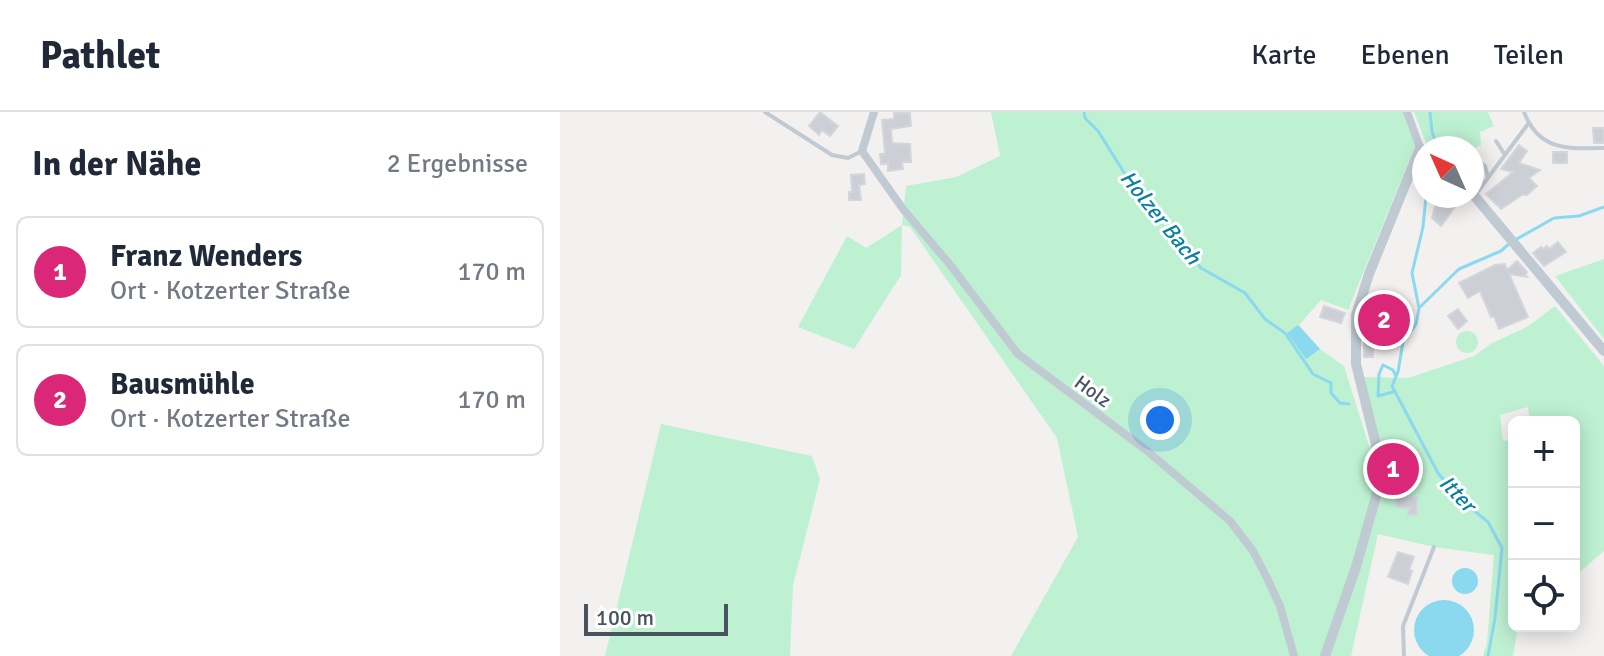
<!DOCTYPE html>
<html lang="de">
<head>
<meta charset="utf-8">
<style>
  :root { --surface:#fff; --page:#f6f6f7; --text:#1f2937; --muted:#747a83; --line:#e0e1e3; --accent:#db2777 }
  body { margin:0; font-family:Signika,sans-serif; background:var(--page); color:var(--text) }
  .controls { position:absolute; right:24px; bottom:24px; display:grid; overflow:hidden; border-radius:12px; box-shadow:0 4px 20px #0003 }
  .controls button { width:72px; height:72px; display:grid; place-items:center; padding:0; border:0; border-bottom:2px solid var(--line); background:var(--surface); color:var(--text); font:40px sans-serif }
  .compass { position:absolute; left:852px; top:24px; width:72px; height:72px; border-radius:50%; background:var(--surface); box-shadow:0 4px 20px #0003; rotate:315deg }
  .scale { position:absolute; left:24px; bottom:20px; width:144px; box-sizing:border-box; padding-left:8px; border:4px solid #47535e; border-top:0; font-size:22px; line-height:28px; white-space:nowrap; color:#47535e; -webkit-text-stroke:6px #fff; paint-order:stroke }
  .you { position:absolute; left:600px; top:308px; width:28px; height:28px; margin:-20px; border:6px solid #fff; border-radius:50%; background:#1a73e8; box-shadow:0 0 0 12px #1a73e833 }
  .badge { display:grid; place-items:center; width:52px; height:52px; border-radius:50%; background:var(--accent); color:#fff; font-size:26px; font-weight:700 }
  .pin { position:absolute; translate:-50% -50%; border:4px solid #fff; box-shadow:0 2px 8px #0006 }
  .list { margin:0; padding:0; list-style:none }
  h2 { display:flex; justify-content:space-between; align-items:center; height:104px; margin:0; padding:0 32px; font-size:34px }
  h2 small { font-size:26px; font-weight:400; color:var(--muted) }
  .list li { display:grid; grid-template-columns:52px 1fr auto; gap:24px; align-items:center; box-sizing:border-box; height:112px; margin:0 16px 16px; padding:0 16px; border:2px solid var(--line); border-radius:12px }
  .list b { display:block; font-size:30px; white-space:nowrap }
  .list p { margin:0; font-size:26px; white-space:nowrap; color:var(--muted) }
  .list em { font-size:26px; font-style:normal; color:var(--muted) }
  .icon { flex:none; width:44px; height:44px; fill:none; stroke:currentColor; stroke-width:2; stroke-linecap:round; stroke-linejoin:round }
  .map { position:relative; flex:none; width:1044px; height:544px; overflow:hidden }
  header { display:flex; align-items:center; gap:48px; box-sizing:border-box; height:112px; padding:0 40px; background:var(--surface); border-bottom:2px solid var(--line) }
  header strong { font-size:38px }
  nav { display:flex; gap:44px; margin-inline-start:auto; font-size:28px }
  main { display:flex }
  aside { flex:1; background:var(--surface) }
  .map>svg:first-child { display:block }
  .green { fill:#bef1d2 }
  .water { fill:#8ad9ef }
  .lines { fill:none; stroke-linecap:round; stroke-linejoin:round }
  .stream { stroke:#8ad9ef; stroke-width:3 }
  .building { fill:#cccfd5; stroke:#d4d6dc; stroke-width:2 }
  .service { stroke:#c0cad2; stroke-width:4 }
  .minor { stroke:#c0cad2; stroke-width:8 }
  .tertiary { stroke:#c0cad2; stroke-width:10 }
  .labels { text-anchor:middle; stroke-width:6; stroke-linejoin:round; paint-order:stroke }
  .street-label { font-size:20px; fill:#47535e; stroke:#fff }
  .water-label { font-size:22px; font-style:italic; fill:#0980a1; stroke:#fff }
</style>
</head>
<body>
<header>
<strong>Pathlet</strong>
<nav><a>Karte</a><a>Ebenen</a><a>Teilen</a></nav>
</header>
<main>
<aside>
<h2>In der Nähe<small>2 Ergebnisse</small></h2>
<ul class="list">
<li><span class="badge">1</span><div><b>Franz Wenders</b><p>Ort · Kotzerter Straße</p></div><em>170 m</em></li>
<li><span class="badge">2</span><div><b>Bausmühle</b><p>Ort · Kotzerter Straße</p></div><em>170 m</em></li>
</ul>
</aside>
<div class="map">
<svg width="1044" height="544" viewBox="0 0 1044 544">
  <rect width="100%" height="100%" fill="#f3f0f0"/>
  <path class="green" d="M431 0H843L855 34 788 198 761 188 739 213 760 237 784 254 809 334 820 333 804 265 848 266 914 244 932 231 967 215 995 194 1044 254V439L1014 465V310H970L968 295 940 303 943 329 954 327V514H958L953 544H923L927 531 934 443 874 435 818 422 791 544H451L518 425 497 326 350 115 342 113 341 163 294 237 238 215 287 124 306 136 342 113 346 74 396 65 440 44Z
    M854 0H928L934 14 920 20 921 33 912 37 868 36Z
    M1044 147V227L995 164Z
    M896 230a11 11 0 1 1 22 0a11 11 0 1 1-22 0Z
    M101 312 252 344 260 367 233 473 230 544H45Z"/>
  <path class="water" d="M738 213 760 237 746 247 727 221Z
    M892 469a13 13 0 1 1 26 0a13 13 0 1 1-26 0Z
    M854 518a30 30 0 1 1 60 0a30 30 0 1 1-60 0Z"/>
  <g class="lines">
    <path class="stream" d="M524 0 525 6 538 19 575 78 610 115 641 156 685 181 705 207 725 221 753 262 771 271V281L780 291 789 292
      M870 0 872 20 878 36
      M866 84 863 115 852 161 859 196 856 212 843 230 838 260 832 274 878 361 897 385 928 410 942 436 935 506 928 544
      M955 128 994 106 1019 104 1044 95
      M859 196 899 157 941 139 949 132
      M818 284 819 262 823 253 833 258 836 264
      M818 284 833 280"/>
  </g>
  <path class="building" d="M260 0 278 14 270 24 262 18 259 23 249 14Z
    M334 1H350L351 14 331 17 332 31 350 32 351 50H342L343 57 328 59V52H321L320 42H325L322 8 334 7Z
    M1033 16H1044V31H1034Z
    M959 33 967 39 959 51 980 58 969 66 977 74 967 83H962L941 97 926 82 953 60 941 57Z
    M993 40H1007V51H993Z
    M304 62 305 72 299 73 301 88H289V80H292L291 63Z
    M881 84H903L881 114 872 106 876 90Z
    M998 130 1006 140 984 154 973 141 981 135 983 137 987 134 989 137Z
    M957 149 967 160 965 163 967 165 949 162 968 205 939 217 934 204 931 205 920 179 908 186 899 171 935 153 945 152 947 158Z
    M764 194 785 201 781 211 760 205Z
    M898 197 907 209 898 217 888 204Z
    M819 198 833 201 829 218 813 214V245H804V207H817Z
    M836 385 857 386V403H848L849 396 836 395Z
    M838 440 854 445 849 458 852 459 848 472 828 465Z"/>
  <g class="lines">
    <path class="service" d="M205 0 272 43 288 46 302 39
      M964 0C979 39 1008 37 1044 36
      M936 29 945 43
      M912 46 925 54 928 65
      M916 82 968 12
      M844 544 843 514 874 435"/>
    <path class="minor" d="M314 0 302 39 343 97 391 154 458 242 586 338 670 409 693 439 707 466 720 494 734 544
      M847 0 860 36"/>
    <path class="tertiary" d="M912 81 1044 239
      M765 544 796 455 821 367 819 345 796 252V203L809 162 860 36"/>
  </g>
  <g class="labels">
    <g class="street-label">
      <text transform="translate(533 279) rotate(36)" y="7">Holz</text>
    </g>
    <g class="water-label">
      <text transform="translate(601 105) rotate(51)" y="8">Holzer Bach</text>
      <text transform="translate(898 381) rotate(46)" y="8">Itter</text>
    </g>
  </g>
</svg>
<div class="controls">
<button>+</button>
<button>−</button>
<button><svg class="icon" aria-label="locate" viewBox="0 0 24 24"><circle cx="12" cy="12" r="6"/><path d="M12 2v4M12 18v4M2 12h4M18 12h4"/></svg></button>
</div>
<svg class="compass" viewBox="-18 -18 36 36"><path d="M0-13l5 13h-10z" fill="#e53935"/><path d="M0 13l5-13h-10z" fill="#747a83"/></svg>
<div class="scale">100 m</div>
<div class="you"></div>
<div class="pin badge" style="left:833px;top:357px">1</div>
<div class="pin badge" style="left:824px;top:208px">2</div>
</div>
</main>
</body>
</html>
